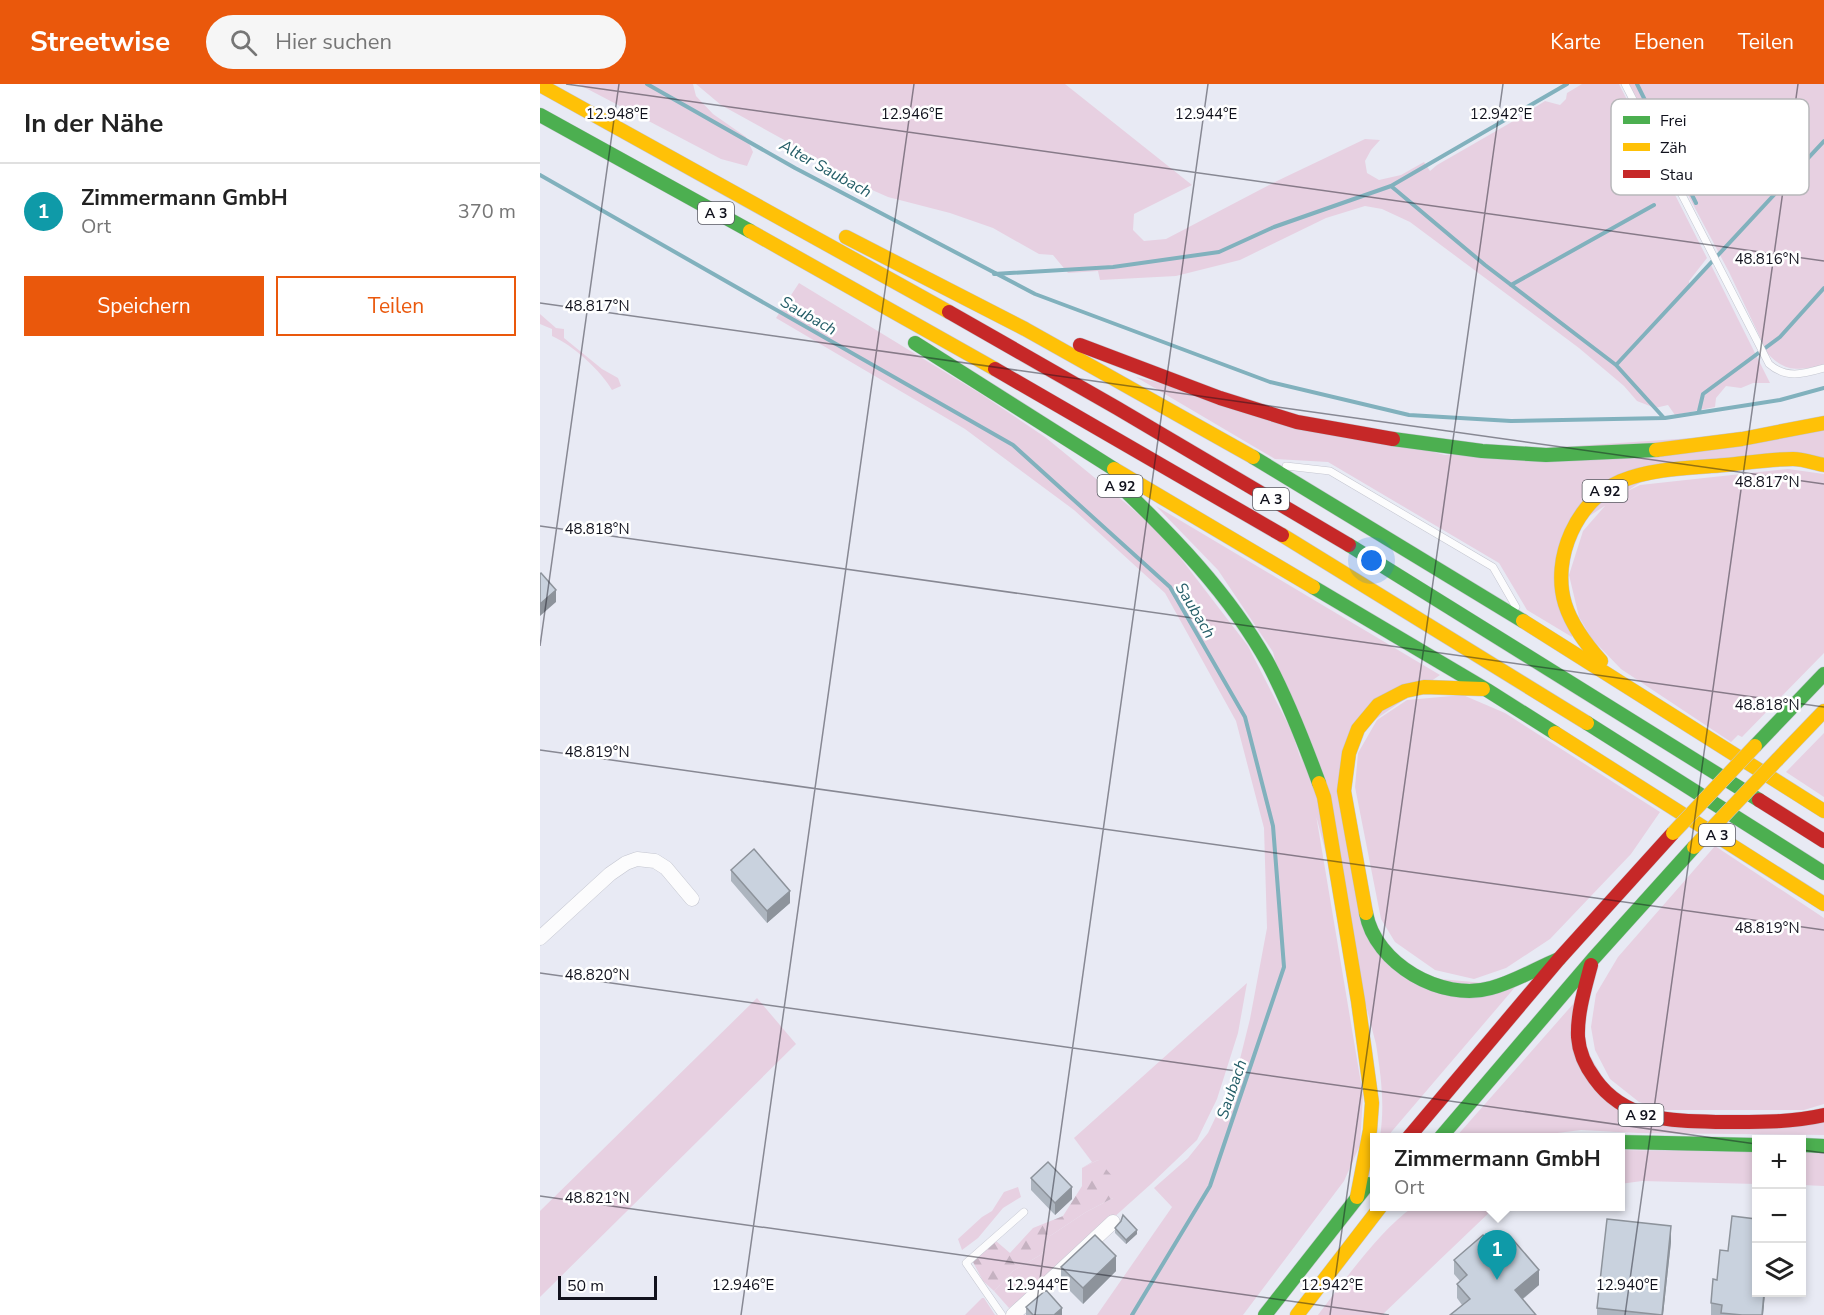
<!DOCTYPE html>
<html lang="de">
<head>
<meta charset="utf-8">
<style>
  :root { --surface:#fff; --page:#f6f6f6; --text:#222; --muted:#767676; --line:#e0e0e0; --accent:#ea580c }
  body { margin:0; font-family:"Nunito Sans",sans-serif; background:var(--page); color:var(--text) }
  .controls { position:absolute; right:18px; bottom:18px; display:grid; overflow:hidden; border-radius:0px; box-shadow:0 3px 9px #0003 }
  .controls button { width:54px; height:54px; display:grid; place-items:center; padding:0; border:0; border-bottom:2px solid var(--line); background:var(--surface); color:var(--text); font:30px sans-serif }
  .scale { position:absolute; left:18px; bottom:15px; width:99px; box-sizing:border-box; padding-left:6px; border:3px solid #11121d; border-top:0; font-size:16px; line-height:21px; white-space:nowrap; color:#11121d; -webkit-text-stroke:4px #fff; paint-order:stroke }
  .you { position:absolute; left:832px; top:477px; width:21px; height:21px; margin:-15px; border:4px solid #fff; border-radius:50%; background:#1a73e8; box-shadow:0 0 0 9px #1a73e833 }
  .badge { display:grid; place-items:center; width:39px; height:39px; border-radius:50%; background:var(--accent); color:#fff; font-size:20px; font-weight:700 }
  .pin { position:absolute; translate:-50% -50px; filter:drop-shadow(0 2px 3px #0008) }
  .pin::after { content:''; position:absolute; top:32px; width:21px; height:18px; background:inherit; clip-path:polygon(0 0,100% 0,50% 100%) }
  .popup { position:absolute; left:830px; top:1049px; width:255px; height:78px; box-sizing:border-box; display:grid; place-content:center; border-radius:0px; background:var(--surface); filter:drop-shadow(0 2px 4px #0005); font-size:20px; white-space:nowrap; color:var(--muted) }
  .popup b { font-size:22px; color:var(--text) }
  .popup::after { content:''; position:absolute; left:50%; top:100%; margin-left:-12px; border:12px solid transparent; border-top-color:var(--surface) }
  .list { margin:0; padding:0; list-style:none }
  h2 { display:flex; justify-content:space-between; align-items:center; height:78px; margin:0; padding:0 24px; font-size:26px }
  h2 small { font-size:20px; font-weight:400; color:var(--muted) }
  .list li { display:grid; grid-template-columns:39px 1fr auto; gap:18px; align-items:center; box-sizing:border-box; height:96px; padding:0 24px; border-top:2px solid var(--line) }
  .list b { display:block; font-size:22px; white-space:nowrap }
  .list p { margin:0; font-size:20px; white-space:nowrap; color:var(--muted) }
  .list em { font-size:20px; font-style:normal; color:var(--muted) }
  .actions { display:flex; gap:12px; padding:18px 24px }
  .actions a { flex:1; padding:14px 0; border:2px solid var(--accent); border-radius:0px; text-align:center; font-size:21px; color:var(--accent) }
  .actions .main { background:var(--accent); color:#fff }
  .icon { flex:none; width:33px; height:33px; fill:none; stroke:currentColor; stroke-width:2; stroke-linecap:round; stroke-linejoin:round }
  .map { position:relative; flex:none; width:1284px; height:1231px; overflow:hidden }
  header { display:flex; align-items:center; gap:36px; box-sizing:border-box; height:84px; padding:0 30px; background:var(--accent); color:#fff }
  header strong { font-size:28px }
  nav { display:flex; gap:33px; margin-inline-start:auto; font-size:21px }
  .search { width:420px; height:54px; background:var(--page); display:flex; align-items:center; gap:15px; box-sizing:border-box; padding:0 21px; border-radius:33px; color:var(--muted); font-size:22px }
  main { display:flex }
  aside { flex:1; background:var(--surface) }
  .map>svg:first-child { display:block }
  .green { fill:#e7d0e1 }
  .forest { fill:url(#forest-firs) }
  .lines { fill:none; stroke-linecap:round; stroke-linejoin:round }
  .stream { stroke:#81b1bd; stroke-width:4 }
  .lane-casing { stroke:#c4c6d0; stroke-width:8 }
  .street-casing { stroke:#c4c6d0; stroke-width:15 }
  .fast-casing { stroke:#c4c6d0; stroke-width:15 }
  .slow-casing { stroke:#c4c6d0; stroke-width:15 }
  .jam-casing { stroke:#c4c6d0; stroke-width:15 }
  .lane { stroke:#fcfcfd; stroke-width:7 }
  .street { stroke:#fcfcfd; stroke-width:14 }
  .fast { stroke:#4caf50; stroke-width:14 }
  .slow { stroke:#ffc107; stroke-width:14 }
  .jam { stroke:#c62828; stroke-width:14 }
  .slow-bridge-casing { stroke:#c4c6d0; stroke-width:15; stroke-linecap:butt }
  .slow-bridge { stroke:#ffc107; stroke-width:14 }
  .wall { fill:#adb5bf }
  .shaded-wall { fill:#8d939b }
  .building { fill:#c9d2de; stroke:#8d939b; stroke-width:1.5 }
  .ticks { fill:none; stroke:#11121d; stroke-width:1.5; stroke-opacity:0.45 }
  .labels { text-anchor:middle; stroke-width:5; stroke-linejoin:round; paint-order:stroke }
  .shield { fill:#fff; stroke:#585961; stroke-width:1.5 }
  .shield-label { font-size:14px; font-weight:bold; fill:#11121d }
  .water-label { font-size:16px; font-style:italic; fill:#255e68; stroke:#fff }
  .key { fill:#fff; stroke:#b8b8bb; stroke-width:1.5 }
  .key-label { font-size:16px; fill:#11121d }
  .ticks-label { font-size:15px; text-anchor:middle; fill:#11121d; stroke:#fff; stroke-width:5; stroke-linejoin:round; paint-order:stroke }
</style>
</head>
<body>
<header>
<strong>Streetwise</strong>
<div class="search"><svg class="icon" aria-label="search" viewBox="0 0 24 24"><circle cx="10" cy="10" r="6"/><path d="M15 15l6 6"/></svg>Hier suchen</div>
<nav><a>Karte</a><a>Ebenen</a><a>Teilen</a></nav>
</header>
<main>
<aside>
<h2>In der Nähe<small></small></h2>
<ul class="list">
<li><span class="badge" style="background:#0f9aa8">1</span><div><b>Zimmermann GmbH</b><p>Ort</p></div><em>370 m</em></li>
</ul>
<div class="actions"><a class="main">Speichern</a><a>Teilen</a></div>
</aside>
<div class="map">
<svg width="1284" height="1231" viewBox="0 0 1284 1231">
  <defs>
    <pattern id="forest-firs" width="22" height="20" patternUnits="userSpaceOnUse" patternTransform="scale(1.5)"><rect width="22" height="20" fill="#e7d0e1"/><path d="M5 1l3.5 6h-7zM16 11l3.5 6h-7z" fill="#c5b2c1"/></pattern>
  </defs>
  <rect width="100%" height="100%" fill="#e8eaf4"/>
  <path class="green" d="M38 0H153L156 12 173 30 206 53 213 68 207 82 181 75Z
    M156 0H525L652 101 594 130 593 146 604 157 626 155 737 97 825 55 840 56 831 66 825 77 827 89 839 96 861 91 884 78 890 87 897 81 970 39 1005 17 1020 21 1026 15 1027 9 1042 0H1079L1167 174 1149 197V201L1155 198 1171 181 1230 299H1213L1201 304 1186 302 1176 314 1175 323 1135 331 1128 321 1115 324 1097 317 1084 302 1039 264 870 138 842 125 825 122 786 134 700 176 636 192 560 196 558 187 528 189 513 171 499 170 453 144 410 129 348 113 314 98 275 73 181 21Z
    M1089 0H1284V281C1260 286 1246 289 1228 270L1189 188Z
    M259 199 441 310 505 353 588 421 626 455 708 562 752 648 773 713 823 1011 820 1061 804 1097 703 1231H557L632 1123 614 1104 648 1074 668 1049 696 991 710 935 727 844 724 744 696 637 625 509 534 426 425 345 236 234Z
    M0 230 16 244 24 245V254L62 285 78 294 81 302 72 306C61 287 33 261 12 252V245L0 240Z
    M596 293 905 371 1284 345V373L1130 379 1025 448 1032 553 987 526 959 479 788 378 735 375Z
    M1248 385 1284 390V569L1202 653 1198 651 1191 658 1081 585 1052 555 1039 533 1029 491 1043 447 1071 415 1100 401Z
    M616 422 900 591 807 655 819 828 868 892 976 902 847 1053H840C845 1021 841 992 836 960L733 568 678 486Z
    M923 611 965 629 1120 728 1091 770 1010 855 966 884 934 895 895 886 855 858 841 835 815 703 818 669 837 636 867 616Z
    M1284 649V713L1246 688Z
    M1175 762 1284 834V1020L1264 1026H1124L1099 1018 1070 995 1055 966 1051 943 1056 910 1078 873Z
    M707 899 698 949 677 1015 657 1056 611 1100 485 1213 469 1224 454 1207 473 1187 502 1170 510 1152 546 1128 573 1114 558 1076 542 1084 552 1078 534 1054Z
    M217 914 256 960 0 1213V1127Z
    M1034 919 1031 939 1084 1030 1284 1038V1051L1098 1049 1041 1046 977 1054H915Z
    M1080 1066 1216 1068V1100L1102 1097 1080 1100Z
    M1262 1069H1284V1102L1262 1101Z
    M478 1103 481 1113 463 1124 438 1154 422 1166 418 1155 442 1133 452 1127 464 1108Z
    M873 1123H955L842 1231H778C804 1197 839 1147 873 1123Z
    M442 1214H444L455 1231H425Z"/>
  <path class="forest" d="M558 1076 574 1094 573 1114 546 1128 510 1152 502 1170 473 1187 454 1207 443 1197 433 1178 456 1157 470 1169 493 1144 523 1132 542 1102V1084Z"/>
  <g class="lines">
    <path class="stream" d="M107 0 255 84 495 210 730 298 869 331 971 337 1125 334 1240 316 1284 304
      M1097 0 1156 119
      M0 91 473 361 630 503 705 633 733 742 744 883 670 1102 592 1231
      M851 102 945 181 1076 281 1124 334
      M454 190 573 183 679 168 734 143 851 102 1027 0
      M971 201 1114 121
      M1076 281 1284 57
      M1159 327 1163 310 1240 253 1284 204"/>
    <defs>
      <path id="lane" d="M1085 0 1229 280C1246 295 1263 290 1284 284
        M746 382 790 387 953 483 976 523
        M462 1231 426 1179 484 1128"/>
      <path id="street" d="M0 854 70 790 86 779 97 775 115 777 126 784 152 815
        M473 1231 573 1138"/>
      <path id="fast" d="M0 31 210 147
        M375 259 574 385
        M853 355 942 367 1006 371 1116 366
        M713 373 983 537
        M574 396C632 451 690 510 729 581 749 619 764 658 779 699
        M809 461 1219 716
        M773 503 947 606 1015 649
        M1047 639 1284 789
        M1215 662 1284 590
        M826 829C835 880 902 918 951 904 974 898 997 884 1019 875
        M900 1054 1053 875 1154 763
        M1080 1058 1216 1061
        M1262 1061 1284 1062
        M725 1231 828 1100"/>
      <path id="slow" d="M0 1 409 228
        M210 147 455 285
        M306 153 485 245 713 373
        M1116 366 1202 355 1284 339
        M574 385 773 503
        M742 451 1047 639
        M983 537 1284 727
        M1061 577C1046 560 1032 542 1025 520 1011 474 1037 416 1081 397 1114 384 1150 384 1185 381 1207 379 1230 375 1253 375 1263 375 1274 379 1284 381
        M1015 649 1284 820
        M1237 676 1284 627
        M779 699 784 713 818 917 832 1019 830 1046 817 1113
        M826 829 804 707 809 669 818 645 838 621 865 607 884 603 943 605
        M757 1231 841 1122"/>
      <path id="jam" d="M409 228 577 324 809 461
        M540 261 680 314 757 338 853 355
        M455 285 742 451
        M1219 716 1284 757
        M1051 881C1045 904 1037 929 1038 953 1039 968 1046 983 1055 995 1085 1037 1132 1037 1179 1038 1215 1038 1249 1039 1284 1031
        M868 1054 1019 875 1133 749"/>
    </defs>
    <use href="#lane" class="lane-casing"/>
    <use href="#street" class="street-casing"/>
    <use href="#fast" class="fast-casing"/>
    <use href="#slow" class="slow-casing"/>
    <use href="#jam" class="jam-casing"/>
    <use href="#lane" class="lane"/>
    <use href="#street" class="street"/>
    <use href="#fast" class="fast"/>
    <use href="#slow" class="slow"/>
    <use href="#jam" class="jam"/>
    <defs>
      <path id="slow-bridge" d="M1133 749 1215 662
        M1154 763 1237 676"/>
    </defs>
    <use href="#slow-bridge" class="slow-bridge-casing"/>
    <use href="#slow-bridge" class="slow-bridge"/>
  </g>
  <path class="wall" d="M191 786 250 819 227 839 191 797Z
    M491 1094 532 1115 515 1131 491 1106Z
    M575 1144 597 1150 586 1160 575 1149Z
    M1131 1158 1123 1231H1057V1224Z
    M954 1164 999 1201 983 1215 922 1221 917 1214V1200L920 1197 914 1190V1176Z
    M521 1183 576 1187 543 1220 521 1198Z
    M1225 1209 1223 1231H1171V1219Z
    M486 1223 522 1231H486Z"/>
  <path class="shaded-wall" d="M16 506V518L0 532V520Z
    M250 807V819L227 839V827Z
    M532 1103V1115L515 1131V1119Z
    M1131 1142V1158L1123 1231H1122Z
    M597 1146V1150L586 1160V1156Z
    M576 1172V1187L543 1220V1204Z
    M999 1186V1201L975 1221V1206Z
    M1224 1209H1225L1223 1231H1222Z
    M522 1224V1231H514Z"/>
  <path class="building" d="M1 489 16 506 0 520V490Z
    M214 765 250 807 227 827 191 786Z
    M508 1078 532 1103 515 1119 491 1094Z
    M583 1131 597 1146 586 1156 575 1144 581 1137Z
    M1192 1132 1216 1135V1209H1224L1222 1231H1202L1181 1229 1182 1221 1171 1219 1173 1195 1177 1196 1180 1166 1188 1167Z
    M1067 1135 1131 1142 1122 1231 1057 1224Z
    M555 1151 576 1172 543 1204 521 1183Z
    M943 1151 954 1164 969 1151 999 1186 975 1206 996 1231H910L930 1215 917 1200 927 1191 914 1176Z
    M506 1206 522 1224 514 1231H493L486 1223Z"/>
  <path class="ticks" d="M26 0 1284 177M0 219 1284 400M0 442 1284 623M0 562 79 0M0 666 1284 846M0 889 1216 1060M1262 1066 1284 1069M0 1112 849 1231M201 1231 374 0M495 1231 668 0M790 1231 963 0M1085 1231 1258 0"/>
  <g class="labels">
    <g class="shield">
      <rect x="158" y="118" width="36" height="22" rx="4.5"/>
      <rect x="557.5" y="391" width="45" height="22" rx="4.5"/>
      <rect x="1042.5" y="396" width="45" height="22" rx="4.5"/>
      <rect x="713" y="404" width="36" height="22" rx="4.5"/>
      <rect x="1159" y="740" width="36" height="22" rx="4.5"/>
      <rect x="1078.5" y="1020" width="45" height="22" rx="4.5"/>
    </g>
    <g class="shield-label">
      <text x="176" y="134">A 3</text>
      <text x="580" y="407">A 92</text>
      <text x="1065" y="412">A 92</text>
      <text x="731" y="420">A 3</text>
      <text x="1177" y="756">A 3</text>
      <text x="1101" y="1036">A 92</text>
    </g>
    <g class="water-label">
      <text transform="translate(286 84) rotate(29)" y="6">Alter Saubach</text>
      <text transform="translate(269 231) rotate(30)" y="6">Saubach</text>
      <text transform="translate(656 526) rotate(59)" y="6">Saubach</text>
      <text transform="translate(691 1005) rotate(-71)" y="6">Saubach</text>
    </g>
  </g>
  <rect x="1071" y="15" width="198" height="96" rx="9" class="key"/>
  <rect x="1083" y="32" width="27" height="8" fill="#4caf50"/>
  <rect x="1083" y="59" width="27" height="8" fill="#ffc107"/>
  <rect x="1083" y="86" width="27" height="8" fill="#c62828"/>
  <g class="key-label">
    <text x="1120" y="42">Frei</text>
    <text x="1120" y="69">Zäh</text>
    <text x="1120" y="96">Stau</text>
  </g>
  <g class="ticks-label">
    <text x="77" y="35">12.948°E</text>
    <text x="372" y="35">12.946°E</text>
    <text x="666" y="35">12.944°E</text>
    <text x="961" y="35">12.942°E</text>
    <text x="1227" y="180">48.816°N</text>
    <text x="57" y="227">48.817°N</text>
    <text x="1227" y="403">48.817°N</text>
    <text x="57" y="450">48.818°N</text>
    <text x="1227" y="626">48.818°N</text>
    <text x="57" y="673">48.819°N</text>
    <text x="1227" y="849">48.819°N</text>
    <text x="57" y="896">48.820°N</text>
    <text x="57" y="1119">48.821°N</text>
    <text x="203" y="1206">12.946°E</text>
    <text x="497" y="1206">12.944°E</text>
    <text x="792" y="1206">12.942°E</text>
    <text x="1087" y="1206">12.940°E</text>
  </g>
</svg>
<div class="controls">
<button>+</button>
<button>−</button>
<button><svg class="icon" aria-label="layers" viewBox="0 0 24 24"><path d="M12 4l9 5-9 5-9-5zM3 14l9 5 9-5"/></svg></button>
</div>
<div class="scale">50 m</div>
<div class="you"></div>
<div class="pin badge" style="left:957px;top:1196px;background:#0f9aa8">1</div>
<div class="popup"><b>Zimmermann GmbH</b>Ort</div>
</div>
</main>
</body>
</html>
